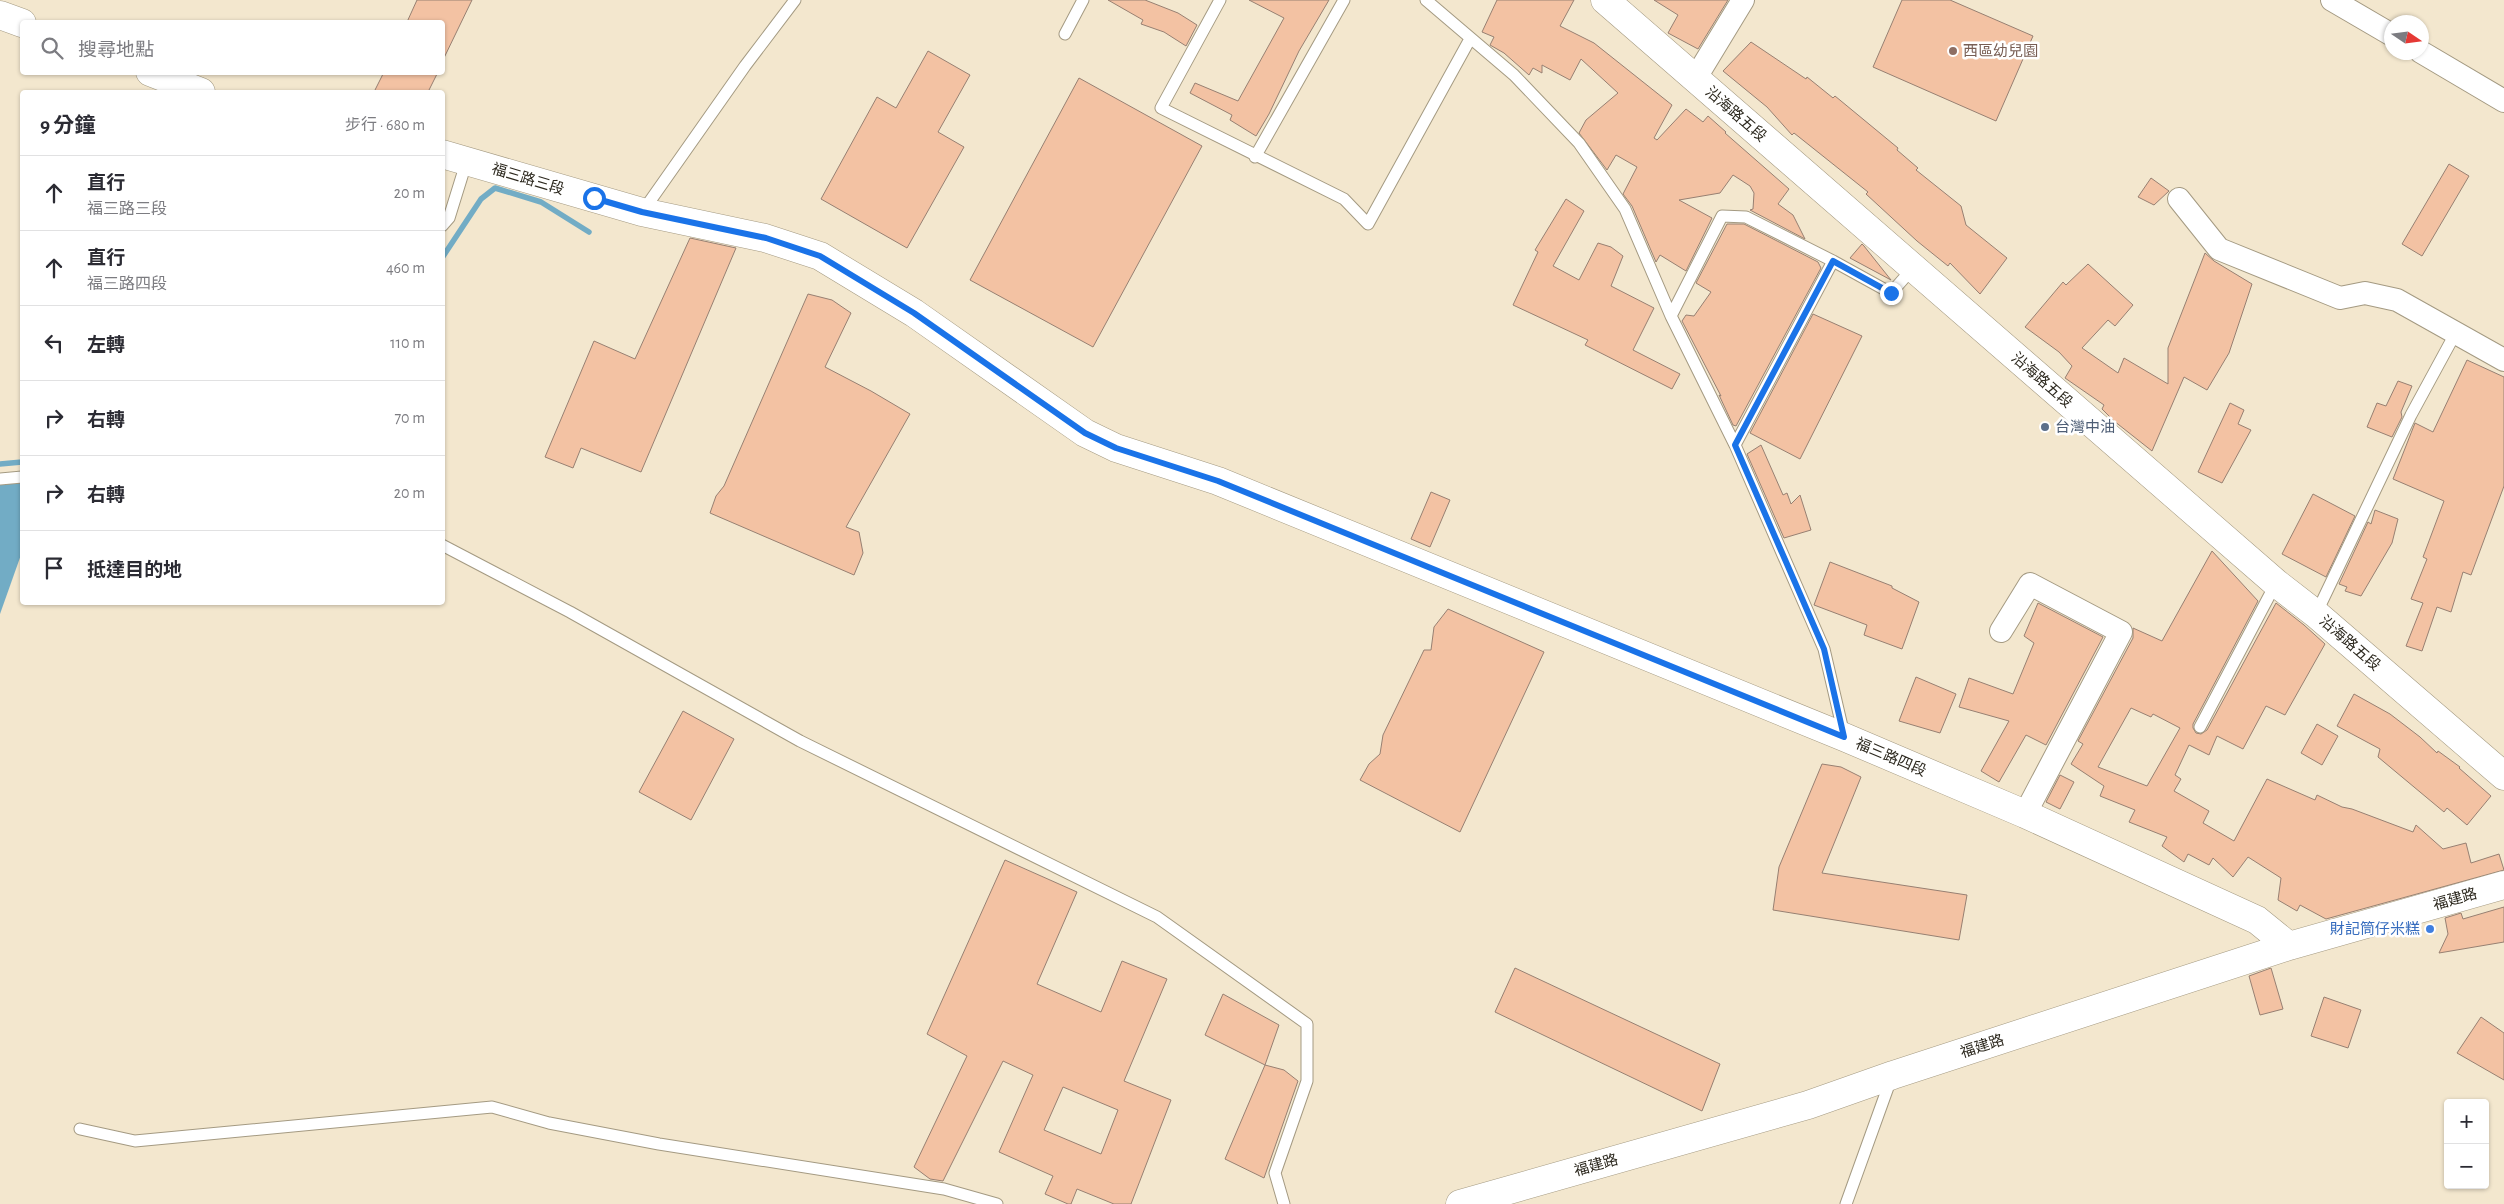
<!DOCTYPE html>
<html lang="zh-TW">
<head>
<meta charset="utf-8">
<style>
  :root { --surface:#fff; --page:#f7f7f7; --text:#2b2b33; --muted:#7c7c81; --line:#e1e1e2 }
  body { margin:0; font-family:"Alegreya Sans","Noto Sans TC",sans-serif; background:var(--page); color:var(--text) }
  .controls { position:absolute; right:15px; bottom:15px; display:grid; overflow:hidden; border-radius:5px; box-shadow:0 1px 4px #0004 }
  .controls button { width:45px; height:45px; display:grid; place-items:center; padding:0; border:0; border-bottom:1px solid var(--line); background:var(--surface); color:var(--text); font:25px sans-serif }
  .compass { position:absolute; left:2384px; top:15px; width:45px; height:45px; border-radius:50%; background:var(--surface); box-shadow:0 1px 4px #0004; rotate:103deg }
  .stop { position:absolute; width:15px; height:15px; margin:-11px; border:4px solid #1a73e8; border-radius:50%; background:#fff }
  .stop.end { background:#1a73e8; border-color:#fff; box-shadow:0 1px 5px #0008 }
  .list { margin:0; padding:0; list-style:none }
  h2 { display:flex; justify-content:space-between; align-items:center; height:65px; margin:0; padding:0 20px; font-size:21px }
  h2 small { font-size:16px; font-weight:400; color:var(--muted) }
  .list li { display:grid; grid-template-columns:32px 1fr auto; gap:15px; align-items:center; box-sizing:border-box; height:75px; padding:0 20px; border-top:1px solid var(--line) }
  .list b { display:block; font-size:19px; white-space:nowrap }
  .list p { margin:0; font-size:16px; white-space:nowrap; color:var(--muted) }
  .list em { font-size:16px; font-style:normal; color:var(--muted) }
  .icon { flex:none; width:28px; height:28px; fill:none; stroke:currentColor; stroke-width:2; stroke-linecap:round; stroke-linejoin:round }
  .map { position:relative; flex:none; width:2504px; height:1204px; overflow:hidden }
  .search { position:absolute; background:var(--surface); box-shadow:0 1px 4px #0004; left:20px; top:20px; width:425px; height:55px; display:flex; align-items:center; gap:12px; box-sizing:border-box; padding:0 18px; border-radius:5px; color:var(--muted); font-size:19px }
  .panel { position:absolute; background:var(--surface); box-shadow:0 1px 4px #0004; left:20px; top:90px; width:425px; height:515px; border-radius:5px }
  .map>svg:first-child { display:block }
  .water { fill:#72acc5 }
  .lines { fill:none; stroke-linecap:round; stroke-linejoin:round }
  .stream { stroke:#72acc5; stroke-width:5.5 }
  .building { fill:#f3c2a3; stroke:#978072; fill-rule:evenodd }
  .service-casing { stroke:#a49a82; stroke-width:13 }
  .minor-casing { stroke:#a49a82; stroke-width:24 }
  .tertiary-casing { stroke:#a49a82; stroke-width:29 }
  .service { stroke:#fff; stroke-width:11 }
  .minor { stroke:#fff; stroke-width:22 }
  .tertiary { stroke:#fff; stroke-width:28 }
  .route { stroke:#1a73e8; stroke-width:6 }
  .education-dot { fill:#8d6e63; stroke:#fff; stroke-width:2 }
  .service-dot { fill:#5c6f8a; stroke:#fff; stroke-width:2 }
  .shop-dot { fill:#3f7fe0; stroke:#fff; stroke-width:2 }
  .labels { text-anchor:middle; stroke-width:5; stroke-linejoin:round; paint-order:stroke }
  .education-label { font-size:15px; fill:#785e54; stroke:#fff; text-anchor:start }
  .street-label { font-size:15px; fill:#2d291f; stroke:#fff }
  .service-label { font-size:15px; fill:#4e5e75; stroke:#fff; text-anchor:start }
  .shop-label { font-size:15px; fill:#366cbe; stroke:#fff; text-anchor:end }
</style>
</head>
<body>
<div class="map">
<svg width="2504" height="1204" viewBox="0 0 2504 1204">
  <rect width="100%" height="100%" fill="#f3e7ce"/>
  <path class="water" d="M22 477V552L0 614V479Z"/>
  <g class="lines">
    <path class="stream" d="M442 258 481 199 495 188 541 202 589 232
      M0 464 22 462"/>
  </g>
  <path class="building" d="M417 0H472L442 62V22H407Z
    M1108 0H1145L1178 13 1197 25 1186 46 1164 32 1141 24 1143 20Z
    M1249 0H1329L1299 51 1269 114 1256 136 1230 120 1232 115 1190 93 1195 83 1238 101 1284 18Z
    M1497 0H1574L1560 26 1594 43 1672 105 1654 138 1657 140 1686 109 1703 122 1708 116 1726 132 1725 133 1789 189 1778 204 1793 215 1805 239 1750 210 1753 209 1754 193 1750 186 1733 175 1720 193 1679 200 1712 218 1686 271 1660 255 1656 262 1632 206 1623 194 1637 167 1616 155 1607 170 1579 133 1586 120 1618 93 1581 59 1570 80 1542 65V73L1533 68 1529 75 1504 53 1490 45 1494 37 1482 32Z
    M1654 0H1728L1698 49 1668 33 1678 15Z
    M1902 0H1950L2033 36 1996 121 1873 67Z
    M1751 42 1806 79 1807 77 1833 98 1835 96 1898 148 1897 150 1918 168 1916 170 1961 206 1966 225 2007 258 1980 294 1950 263 1948 266 1917 241 1866 194 1868 192 1794 133 1792 135 1767 107 1723 71Z
    M928 51 970 75 938 132 964 147 907 248 821 199 877 97 896 108Z
    M384 72H438L428 92H374Z
    M1079 78 1202 146 1093 347 970 280Z
    M2449 164 2469 176 2422 256 2402 244Z
    M2151 178 2169 191 2154 205 2138 197Z
    M1566 199 1584 211 1553 266 1579 280 1598 243 1611 247 1623 256 1611 286 1654 308 1633 350 1680 374 1672 389 1585 345 1588 340 1513 305 1538 252 1535 250Z
    M1727 224H1744L1818 262 1821 268 1736 426 1733 425 1719 395 1721 396 1682 321 1686 315 1694 316 1711 292 1696 283Z
    M690 238 736 248 641 472 581 448 573 468 545 457 594 341 635 359Z
    M1862 244 1864 246 1891 280 1850 258Z
    M2205 253 2214 261 2252 284 2229 353 2207 390 2184 377 2152 451 2114 421 2102 409 2104 405 2065 378 2072 366 2059 352 2025 327 2063 282 2066 285 2088 264 2133 305 2115 326 2108 320 2082 348 2118 373 2124 358 2168 384V348Z
    M808 294 832 300 851 313 825 367 871 391 910 414 846 527 859 532 863 553 854 575 710 513 716 496 724 486Z
    M1813 314 1862 336 1800 459 1750 433Z
    M2467 360 2504 377V486L2471 575 2463 572 2451 612 2437 607 2422 651 2406 646 2423 603 2411 599 2427 559 2423 557 2444 501 2393 479 2415 423 2433 432Z
    M2398 381 2412 386 2401 412 2402 417 2392 437 2367 427 2377 403 2386 406Z
    M2230 403 2244 410 2238 424 2251 430 2222 483 2198 472Z
    M1761 445 1783 495 1787 493 1791 504 1800 495 1811 530 1784 538 1747 454Z
    M1431 492 1450 500 1430 547 1411 539Z
    M2313 494 2355 516 2326 577 2282 554Z
    M2375 510 2398 519 2392 543 2361 596 2345 591 2347 587 2339 584 2368 522 2371 524Z
    M2212 551 2258 601 2193 724V728L2196 733 2201 734 2207 730 2276 603 2304 625 2325 644 2285 715 2266 706 2243 749 2217 736 2209 755 2189 745 2175 775 2181 779 2174 791 2209 811 2203 823 2234 841 2267 779 2315 800 2317 795 2342 807 2352 809 2413 832 2416 825 2443 849 2466 843 2471 863 2499 854 2504 870 2326 919 2300 905 2297 911 2278 900 2281 878 2248 857 2233 877 2213 858 2209 865 2188 854 2184 862 2162 846 2167 837 2129 822 2135 810 2100 796 2104 786 2071 764 2083 744 2078 741 2133 638V628L2162 641ZM2131 708 2151 717 2153 714 2180 728 2147 786 2098 767Z
    M1830 562 1892 586V588L1919 602 1902 649 1864 635 1867 625 1814 605Z
    M2038 603 2103 637 2046 745 2026 735 1999 782 1981 771 2009 721 1959 707 1969 678 2013 694 2034 643 2024 636Z
    M1448 609 1544 652 1460 832 1360 780 1369 764 1380 754 1383 735 1424 650H1431L1434 627Z
    M1916 677 1956 694 1940 733 1899 721Z
    M2354 694 2390 714 2420 737 2437 753 2438 751 2460 767 2459 768 2491 796 2467 825 2447 808 2444 812 2378 757 2380 749 2337 726Z
    M683 711 734 739 691 820 639 792Z
    M2317 724 2338 736 2322 765 2301 753Z
    M1822 764 1841 767 1861 777 1822 873 1967 895 1959 940 1773 910 1779 867Z
    M2060 775 2074 782 2060 809 2046 802Z
    M1005 860 1077 892 1037 984 1101 1012 1122 961 1167 979 1124 1081 1171 1100 1131 1204H1114L1077 1189 1071 1204H1068L1045 1194 1053 1176 999 1152 1033 1075 1003 1061 943 1181 930 1179 914 1167 967 1056 927 1034ZM1063 1087 1118 1110 1101 1154 1044 1130Z
    M2504 907V942L2439 953 2448 934 2445 918 2461 913 2463 919Z
    M1515 968 1720 1064 1702 1111 1495 1012Z
    M2271 968 2283 1009 2260 1015 2249 976Z
    M1223 994 1279 1025 1265 1065 1205 1035Z
    M2324 997 2361 1010 2348 1048 2311 1036Z
    M2481 1017 2504 1033V1080L2457 1053Z
    M1265 1065 1284 1070 1298 1081 1264 1178 1225 1159Z"/>
  <g class="lines">
    <defs>
      <path id="service" d="M1220 0 1161 108 1344 199 1368 224 1470 39
        M1426 0 1514 75 1579 143 1625 209 1671 316 1735 445 1824 649 1844 735
        M1065 34 1083 0
        M1255 157 1344 0
        M643 211 745 66 795 0
        M442 226 449 218 467 160
        M1833 261 1891 293 1913 268
        M1671 316 1722 216 1746 217 1833 261 1735 445
        M0 479 22 477
        M442 545 570 612 800 741 1157 917 1307 1024V1081L1275 1173 1284 1204
        M2316 614 2411 415 2455 334
        M2200 727 2276 583
        M80 1129 135 1141 492 1107 549 1123 659 1144 944 1189 997 1204
        M1846 1204 1891 1079"/>
      <path id="minor" d="M2332 0 2392 35
        M2421 52 2504 101
        M1695 79 1743 0
        M2179 199 2219 249 2340 298 2365 293 2397 300 2504 360
        M2001 631 2030 584 2121 632 2025 814"/>
      <path id="tertiary" d="M1605 0 2276 583 2316 614 2504 776
        M0 15 22 23
        M150 72 201 92
        M442 154 642 212 765 238 820 256 914 313 1085 433 1116 448 1218 481 1844 737 2025 814 2257 920 2289 946
        M1460 1204 1808 1105 1893 1075 2289 946 2504 885"/>
    </defs>
    <use href="#service" class="service-casing"/>
    <use href="#minor" class="minor-casing"/>
    <use href="#tertiary" class="tertiary-casing"/>
    <use href="#service" class="service"/>
    <use href="#minor" class="minor"/>
    <use href="#tertiary" class="tertiary"/>
  </g>
  <g class="lines">
    <path class="route" d="M594 198 642 212 766 238 820 256 914 313 1085 433 1116 448 1218 481 1844 737 1824 649 1735 445 1833 261 1891 293"/>
  </g>
  <circle class="education-dot" cx="1953" cy="51" r="5"/>
  <circle class="service-dot" cx="2045" cy="427" r="5"/>
  <circle class="shop-dot" cx="2430" cy="929" r="5"/>
  <g class="labels">
    <g class="education-label">
      <text x="1963" y="56">西區幼兒園</text>
    </g>
    <g class="street-label">
      <text transform="translate(1736 114) rotate(41)" y="5">沿海路五段</text>
      <text transform="translate(528 179) rotate(17)" y="5">福三路三段</text>
      <text transform="translate(2042 380) rotate(41)" y="5">沿海路五段</text>
      <text transform="translate(2350 643) rotate(41)" y="5">沿海路五段</text>
      <text transform="translate(1891 757) rotate(23)" y="5">福三路四段</text>
      <text transform="translate(2455 899) rotate(-16)" y="5">福建路</text>
      <text transform="translate(1982 1046) rotate(-18)" y="5">福建路</text>
      <text transform="translate(1596 1165) rotate(-16)" y="5">福建路</text>
    </g>
    <g class="service-label">
      <text x="2055" y="432">台灣中油</text>
    </g>
    <g class="shop-label">
      <text x="2420" y="934">財記筒仔米糕</text>
    </g>
  </g>
</svg>
<div class="controls">
<button>+</button>
<button>−</button>
</div>
<svg class="compass" viewBox="-18 -18 36 36"><path d="M0-13l5 13h-10z" fill="#e53935"/><path d="M0 13l5-13h-10z" fill="#7c7c81"/></svg>
<div class="stop" style="left:594px;top:198px"></div>
<div class="stop end" style="left:1891px;top:293px"></div>
<div class="search"><svg class="icon" aria-label="search" viewBox="0 0 24 24"><circle cx="10" cy="10" r="6"/><path d="M15 15l6 6"/></svg>搜尋地點</div>
<section class="panel">
<h2>9 分鐘<small>步行 · 680 m</small></h2>
<ul class="list">
<li><svg class="icon" aria-label="ahead" viewBox="0 0 24 24"><path d="M12 20V5M6 11l6-6 6 6"/></svg><div><b>直行</b><p>福三路三段</p></div><em>20 m</em></li>
<li><svg class="icon" aria-label="ahead" viewBox="0 0 24 24"><path d="M12 20V5M6 11l6-6 6 6"/></svg><div><b>直行</b><p>福三路四段</p></div><em>460 m</em></li>
<li><svg class="icon" aria-label="left" viewBox="0 0 24 24"><path d="M17 20v-9H6M10 6l-5 5 5 5"/></svg><div><b>左轉</b></div><em>110 m</em></li>
<li><svg class="icon" aria-label="right" viewBox="0 0 24 24"><path d="M7 20v-9h11M14 6l5 5-5 5"/></svg><div><b>右轉</b></div><em>70 m</em></li>
<li><svg class="icon" aria-label="right" viewBox="0 0 24 24"><path d="M7 20v-9h11M14 6l5 5-5 5"/></svg><div><b>右轉</b></div><em>20 m</em></li>
<li><svg class="icon" aria-label="arrive" viewBox="0 0 24 24"><path d="M6 21V4h12l-3 4 3 4H6"/></svg><div><b>抵達目的地</b></div></li>
</ul>
</section>
</div>
</body>
</html>
